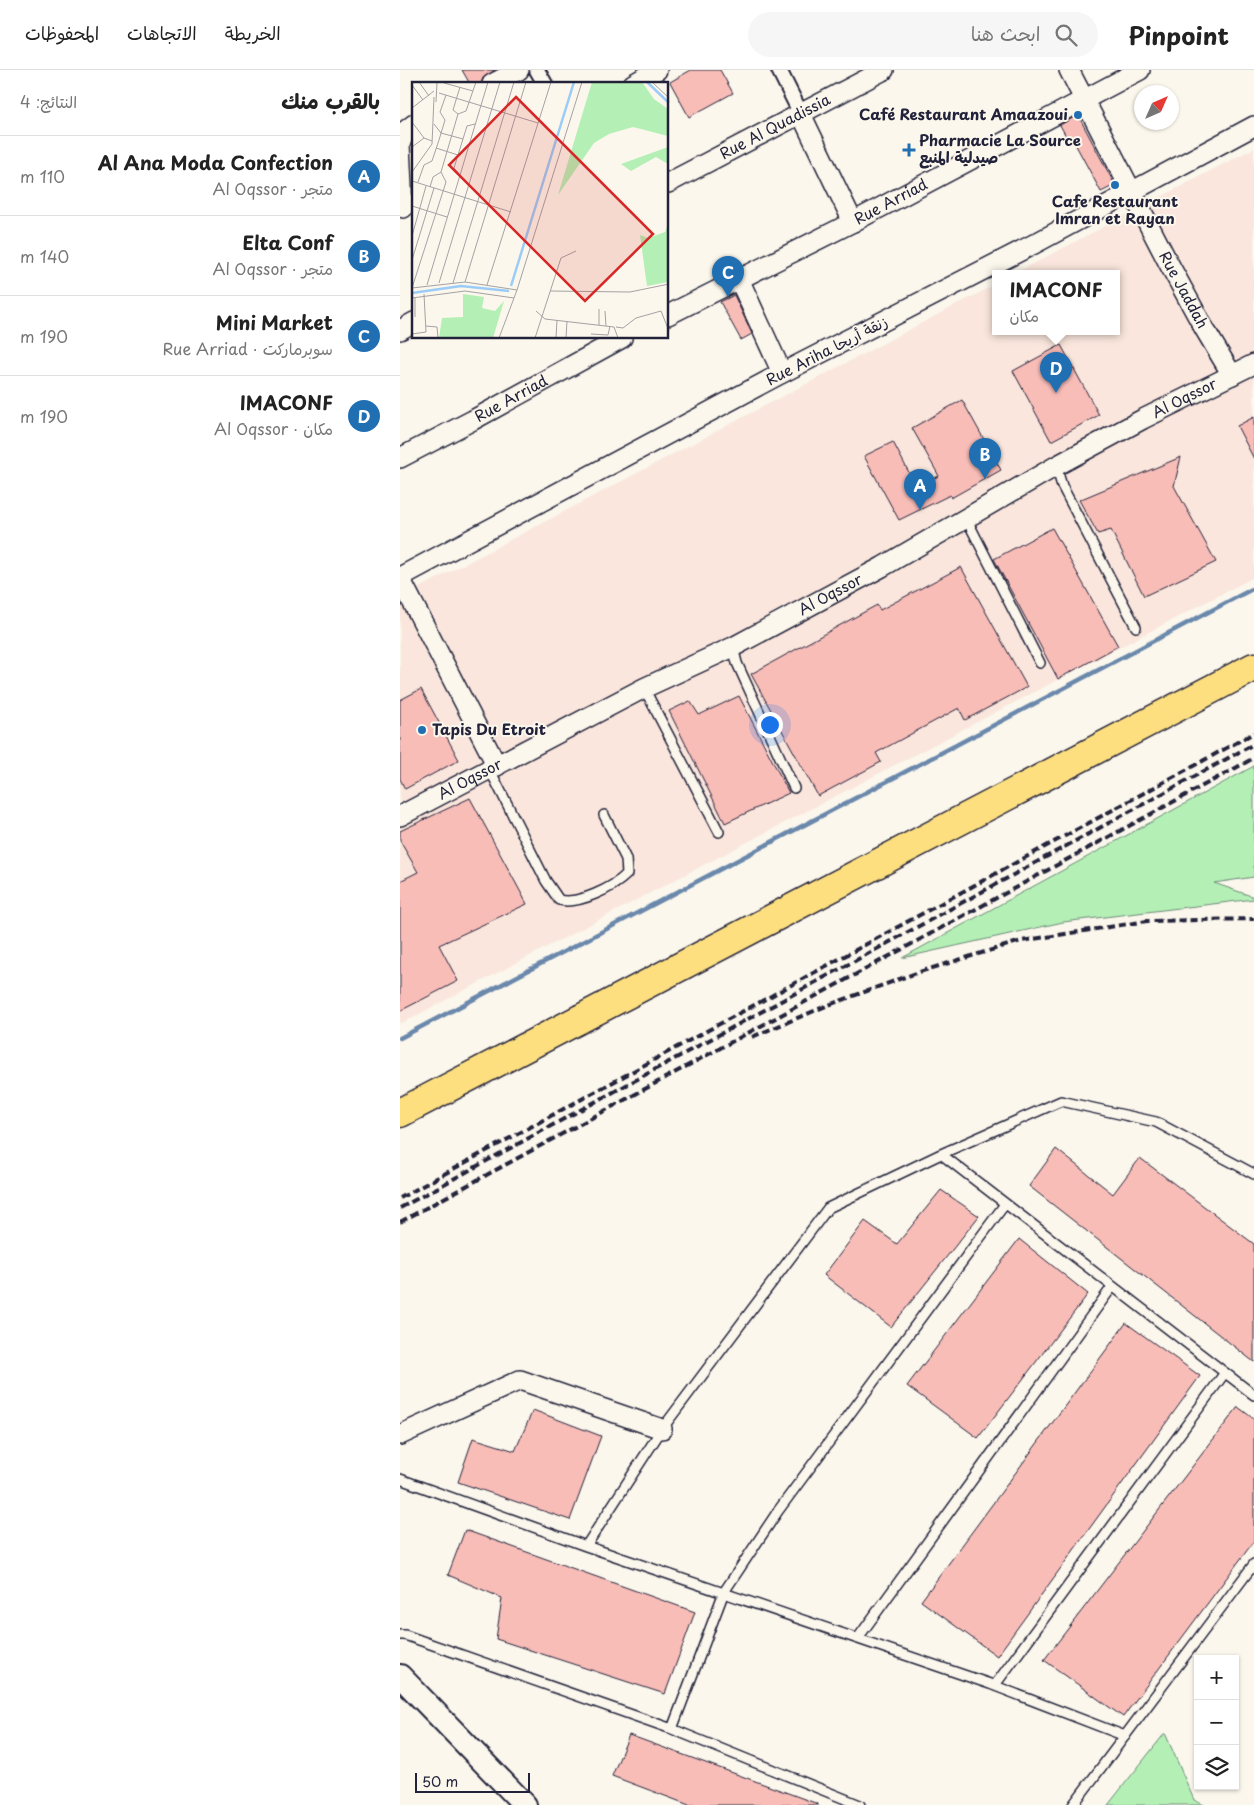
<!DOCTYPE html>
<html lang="ar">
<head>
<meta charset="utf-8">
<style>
  :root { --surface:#fff; --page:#f6f6f6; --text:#222; --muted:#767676; --line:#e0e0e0; --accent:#1f6fb2 }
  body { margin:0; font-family:"Playpen Sans","Playpen Sans Arabic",sans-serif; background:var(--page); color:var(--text); direction:rtl }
  .controls { position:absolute; right:15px; bottom:15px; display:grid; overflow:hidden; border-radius:0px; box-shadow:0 1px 4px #0004 }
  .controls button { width:45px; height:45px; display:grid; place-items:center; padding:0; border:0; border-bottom:1px solid var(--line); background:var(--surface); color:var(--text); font:25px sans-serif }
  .compass { position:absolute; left:734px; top:15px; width:45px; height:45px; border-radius:50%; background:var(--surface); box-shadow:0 1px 4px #0004; rotate:45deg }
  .scale { position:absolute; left:15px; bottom:12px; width:115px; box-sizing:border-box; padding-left:5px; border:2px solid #22223b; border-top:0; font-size:14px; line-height:18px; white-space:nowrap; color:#22223b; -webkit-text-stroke:4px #fbf7ec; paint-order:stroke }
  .you { position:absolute; left:369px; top:654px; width:18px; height:18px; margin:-12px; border:4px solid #fff; border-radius:50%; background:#1a73e8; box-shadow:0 0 0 8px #1a73e833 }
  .badge { display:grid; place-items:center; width:32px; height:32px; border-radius:50%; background:var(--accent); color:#fff; font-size:16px; font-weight:700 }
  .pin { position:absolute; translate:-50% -41px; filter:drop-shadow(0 1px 2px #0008) }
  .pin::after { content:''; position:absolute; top:26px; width:18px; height:15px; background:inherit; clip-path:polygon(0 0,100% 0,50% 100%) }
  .popup { position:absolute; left:592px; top:200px; width:128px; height:65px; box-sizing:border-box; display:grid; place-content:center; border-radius:0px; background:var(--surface); filter:drop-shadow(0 1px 4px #0005); font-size:16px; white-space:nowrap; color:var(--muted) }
  .popup b { font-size:19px; color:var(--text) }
  .popup::after { content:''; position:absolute; left:50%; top:100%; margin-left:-10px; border:10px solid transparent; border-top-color:var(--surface) }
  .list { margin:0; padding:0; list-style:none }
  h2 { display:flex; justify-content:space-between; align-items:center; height:65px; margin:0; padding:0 20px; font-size:21px }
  h2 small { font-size:16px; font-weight:400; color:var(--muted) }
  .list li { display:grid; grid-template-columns:32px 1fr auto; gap:15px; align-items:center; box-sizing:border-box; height:80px; padding:0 20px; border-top:1px solid var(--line) }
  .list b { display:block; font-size:19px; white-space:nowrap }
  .list p { margin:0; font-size:16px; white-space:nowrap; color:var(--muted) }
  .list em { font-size:16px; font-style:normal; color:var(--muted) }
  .icon { flex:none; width:28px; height:28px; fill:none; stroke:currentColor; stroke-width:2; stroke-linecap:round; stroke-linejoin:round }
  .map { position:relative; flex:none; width:854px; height:1735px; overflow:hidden; direction:ltr }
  header { display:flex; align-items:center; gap:30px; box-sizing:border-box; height:70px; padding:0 25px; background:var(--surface); border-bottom:1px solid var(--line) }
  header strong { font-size:24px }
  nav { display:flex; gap:28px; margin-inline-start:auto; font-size:18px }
  .search { width:350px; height:45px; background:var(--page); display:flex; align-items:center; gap:12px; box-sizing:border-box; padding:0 18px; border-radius:28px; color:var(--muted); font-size:19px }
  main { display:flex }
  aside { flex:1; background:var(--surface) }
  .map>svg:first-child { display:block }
  .built { fill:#fae6dc }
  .green { fill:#b4f0b5; stroke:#6b8978 }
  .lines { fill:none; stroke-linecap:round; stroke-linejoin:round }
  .stream { stroke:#6b88ac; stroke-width:4.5 }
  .building { fill:#f9bdb8; stroke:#22223b }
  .service-casing { stroke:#22223b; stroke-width:12 }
  .pedestrian-casing { stroke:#22223b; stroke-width:18 }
  .minor-casing { stroke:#22223b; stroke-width:22 }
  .tertiary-casing { stroke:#22223b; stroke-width:26 }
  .primary-casing { stroke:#22223b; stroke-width:31 }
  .service { stroke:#fbf7ec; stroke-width:9 }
  .pedestrian { stroke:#fbf7ec; stroke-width:14 }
  .minor { stroke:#fbf7ec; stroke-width:19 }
  .tertiary { stroke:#fbf7ec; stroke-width:22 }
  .primary { stroke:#fedf80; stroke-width:28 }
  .rail { stroke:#22223b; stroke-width:4; stroke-dasharray:8 4; stroke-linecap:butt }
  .poi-dot { fill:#1f6fb2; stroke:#fbf7ec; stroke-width:2 }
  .labels { text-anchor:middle; stroke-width:4; stroke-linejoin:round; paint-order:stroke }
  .poi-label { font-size:15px; font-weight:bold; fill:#22223b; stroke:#fbf7ec; text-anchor:start }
  .street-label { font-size:15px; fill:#22223b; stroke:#fbf7ec }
  .inset-river { fill:none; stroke:#9bccf7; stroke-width:2.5 }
  .inset-road { fill:none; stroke:#a4a2a5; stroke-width:1 }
  .view { fill:#d62828; fill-opacity:0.15; stroke:#d62828; stroke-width:2.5 }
  .inset-edge { fill:none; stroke:#22223b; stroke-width:2.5 }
</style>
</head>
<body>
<header>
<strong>Pinpoint</strong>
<div class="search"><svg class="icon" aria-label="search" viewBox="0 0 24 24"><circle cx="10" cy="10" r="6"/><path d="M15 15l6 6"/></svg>ابحث هنا</div>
<nav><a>الخريطة</a><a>الاتجاهات</a><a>المحفوظات</a></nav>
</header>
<main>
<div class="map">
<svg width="854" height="1735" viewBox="0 0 854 1735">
  <rect width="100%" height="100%" fill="#fbf7ec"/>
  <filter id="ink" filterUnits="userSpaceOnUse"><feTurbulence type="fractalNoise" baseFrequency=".02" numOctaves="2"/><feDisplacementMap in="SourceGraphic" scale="10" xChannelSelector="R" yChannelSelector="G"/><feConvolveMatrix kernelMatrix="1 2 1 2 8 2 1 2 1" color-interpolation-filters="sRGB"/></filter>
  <g filter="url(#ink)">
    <path class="built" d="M854 78V507L0 954V528L596 214V262H716V204H614Z"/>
    <path class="green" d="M854 696V807L814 813 854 827V829L663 852 502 888Z
      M765 1663 794 1730 804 1735H708Z"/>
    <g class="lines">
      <path class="stream" d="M0 968 854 518"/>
    </g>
    <path class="building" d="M62 0H95L83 8 81 14H70Z
      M291 0H320L333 23 289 47 270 12Z
      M678 45 715 115 701 122 672 68 668 70 660 55Z
      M334 225 352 264 341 270 320 232Z
      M661 275 699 345 651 371 613 301Z
      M562 330 601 400 551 428 550 425 499 450 464 386 493 372 516 416 539 406 512 358Z
      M854 347V389L837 356Z
      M781 387 774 416 816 492 744 526 711 460 698 464 679 430Z
      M652 458 718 576 658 609 594 489Z
      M561 497 627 617 565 650 559 638 476 683 481 692 418 726 351 604 477 535 480 540Z
      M21 619 59 690 5 719 0 709V630Z
      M339 626 389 723 325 753 269 641 290 631 299 645Z
      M70 728 127 834 39 875 58 911 0 941V811L18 802 0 771V761Z
      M656 1079 713 1124 740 1088 854 1174V1292L629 1116Z
      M541 1120 579 1146 491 1257 424 1205 465 1151 497 1174Z
      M619 1169 688 1224 578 1368 507 1316Z
      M726 1253 800 1306 597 1586 521 1531Z
      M838 1337 854 1349V1471L723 1647 644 1590Z
      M133 1340 201 1366 170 1450 58 1412 73 1368 115 1381Z
      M65 1460 295 1542 265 1624 96 1569 102 1528 48 1505Z
      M229 1665 418 1734V1735H289L212 1706Z"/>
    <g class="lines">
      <defs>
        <path id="service" d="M656 396 662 416 736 557
          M566 448 640 593
          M333 577 337 593 394 718
          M244 618 319 762
          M90 700 146 811 159 830C178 835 213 818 227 804L226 789 204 745
          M541 1084 854 1325
          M0 1409 186 1476 590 1614 725 1666
          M186 1476 262 1359 428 1138 541 1084 661 1031 756 1052 854 1104
          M0 1565H5L272 1659 460 1735
          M458 1568 712 1217
          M595 1615 824 1304
          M272 1659 324 1522 378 1441 605 1134
          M673 1735 854 1494"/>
        <path id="pedestrian" d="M137 0 145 14
          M379 0 401 44"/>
        <g id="minor">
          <path id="s1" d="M669 0 769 194 804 258 832 305"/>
          <path d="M92 14 119 0"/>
          <path d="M233 14 257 0"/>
          <path d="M401 44 453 152"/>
          <path id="s2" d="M268 113 484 0"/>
          <path d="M3 138 0 74 6 60 14 54"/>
          <path d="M339 209 382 303"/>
          <path id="s3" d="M268 245 453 152 740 0"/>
          <path d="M0 260 14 252"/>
          <path id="s4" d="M0 388 73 350 222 268"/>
          <path d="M0 507 382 303 634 174 854 56"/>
          <path d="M0 508 97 696"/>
          <path id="s5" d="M0 746 244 618 333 577 482 497 656 396 743 349 854 294"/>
          <path d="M0 1365 120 1310 262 1359"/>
        </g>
        <path id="tertiary" d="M0 1606 125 1735"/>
        <path id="primary" d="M0 1043 854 597"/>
      </defs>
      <use href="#service" class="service-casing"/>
      <use href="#pedestrian" class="pedestrian-casing"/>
      <use href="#minor" class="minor-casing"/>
      <use href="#tertiary" class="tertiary-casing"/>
      <use href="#primary" class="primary-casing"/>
      <use href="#service" class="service"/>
      <use href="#pedestrian" class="pedestrian"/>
      <use href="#minor" class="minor"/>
      <use href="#tertiary" class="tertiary"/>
      <use href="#primary" class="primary"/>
      <path class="rail" d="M352 967 426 936 516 903 621 871 747 851 854 849
        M0 1128 854 663
        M0 1138 854 674
        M0 1152 854 688"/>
    </g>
  </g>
  <g class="poi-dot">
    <circle cx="678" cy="45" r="5"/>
    <path d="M506.5 72.5h5v5h5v5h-5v5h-5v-5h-5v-5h5z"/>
    <circle cx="715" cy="115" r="5"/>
    <circle cx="22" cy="660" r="5"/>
  </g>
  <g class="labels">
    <g class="poi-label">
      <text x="668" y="50" text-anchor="end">Café Restaurant Amaazoui</text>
      <text x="519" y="76">Pharmacie La Source<tspan x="519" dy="17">صيدلية المنبع</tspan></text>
      <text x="715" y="137" text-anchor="middle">Cafe Restaurant<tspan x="715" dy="17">Imran et Rayan</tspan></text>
      <text x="32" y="665">Tapis Du Etroit</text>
    </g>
    <g class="street-label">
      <text dy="5" stroke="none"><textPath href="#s2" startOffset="121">Rue Al Quadissia</textPath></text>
      <text dy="5" stroke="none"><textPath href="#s3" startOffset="250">Rue Arriad</textPath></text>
      <text dy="5" stroke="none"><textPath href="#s1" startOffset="248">Rue Jaddah</textPath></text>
      <text transform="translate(427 281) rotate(-27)" y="5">Rue Ariha زنقة أريحا</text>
      <text dy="5" stroke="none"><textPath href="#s4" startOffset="126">Rue Arriad</textPath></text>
      <text dy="5" stroke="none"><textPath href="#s5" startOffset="889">Al Oqssor</textPath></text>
      <text dy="5" stroke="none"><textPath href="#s5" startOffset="484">Al Oqssor</textPath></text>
      <text dy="5" stroke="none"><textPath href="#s5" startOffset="79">Al Oqssor</textPath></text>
    </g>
  </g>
  <g transform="translate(12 12)">
    <rect width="256" height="256" fill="#fbf7ec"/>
    <path d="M180 0H230L242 17 256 27V54L221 45 197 52 182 61 146 113ZM256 65V82L244 75 219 89 209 82ZM256 142V200L235 204 228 153 236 156 253 150ZM51 212 72 215 70 226 83 229 92 219 81 256H27L30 236 51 235Z" fill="#b4f0b5"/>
    <path class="inset-river" d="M235 0 257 21M99 204 162 0M0 211 49 204 97 209"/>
    <path class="inset-road" d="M7 0 17 14M240 0 257 16M32 1 61 9M0 3 11 18M27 11 126 41M24 20 25 0M0 26 22 9M46 32 54 29 64 0M46 32 41 28 48 5M0 40 12 56 20 59M22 42 29 51 51 57M0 65 12 56M24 66 46 73M0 90 20 62 22 15M48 93 42 86 55 44 63 42M0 99 99 130M6 100 12 83 20 79 27 58 33 38 28 30 34 13M18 105 21 95 29 90M0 124 35 135M0 154 14 104M0 178 22 106M53 200 114 0M27 201 88 0M41 201 102 0M15 203 76 0M75 203 139 0M0 206 34 100 29 90 46 32M0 206 53 200 105 208M138 209 218 210 257 202M3 215V235M0 216 53 209 102 216M187 227V243M124 229 133 237 202 245 206 256M193 229 194 244M14 244 25 245 26 256M204 245 211 246 224 236 249 229 257 249M0 252 14 250 12 212M179 252 196 253 198 244M87 256 105 208 170 0M123 256 149 176 164 169M144 256 145 238M154 256 155 239"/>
    <path class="view" d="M104 15 241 152 173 219 37 83Z"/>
    <rect width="256" height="256" class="inset-edge"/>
  </g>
</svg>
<div class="controls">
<button>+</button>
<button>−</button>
<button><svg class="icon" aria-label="layers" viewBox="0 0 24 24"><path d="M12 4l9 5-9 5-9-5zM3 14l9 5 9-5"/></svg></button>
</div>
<svg class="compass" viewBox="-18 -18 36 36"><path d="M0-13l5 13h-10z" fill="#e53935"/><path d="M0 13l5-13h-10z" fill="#767676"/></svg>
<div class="scale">50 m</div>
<div class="you"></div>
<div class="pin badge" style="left:520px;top:440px">A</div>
<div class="pin badge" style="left:585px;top:409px">B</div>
<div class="pin badge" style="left:328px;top:227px">C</div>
<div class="pin badge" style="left:656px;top:323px">D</div>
<div class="popup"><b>IMACONF</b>مكان</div>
</div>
<aside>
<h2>بالقرب منك<small>النتائج: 4</small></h2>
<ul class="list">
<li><span class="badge">A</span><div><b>Al Ana Moda Confection</b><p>متجر · Al Oqssor</p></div><em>110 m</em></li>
<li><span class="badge">B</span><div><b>Elta Conf</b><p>متجر · Al Oqssor</p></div><em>140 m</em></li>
<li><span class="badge">C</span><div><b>Mini Market</b><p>سوبرماركت · Rue Arriad</p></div><em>190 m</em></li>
<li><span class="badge">D</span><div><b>IMACONF</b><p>مكان · Al Oqssor</p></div><em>190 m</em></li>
</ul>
</aside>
</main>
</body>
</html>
